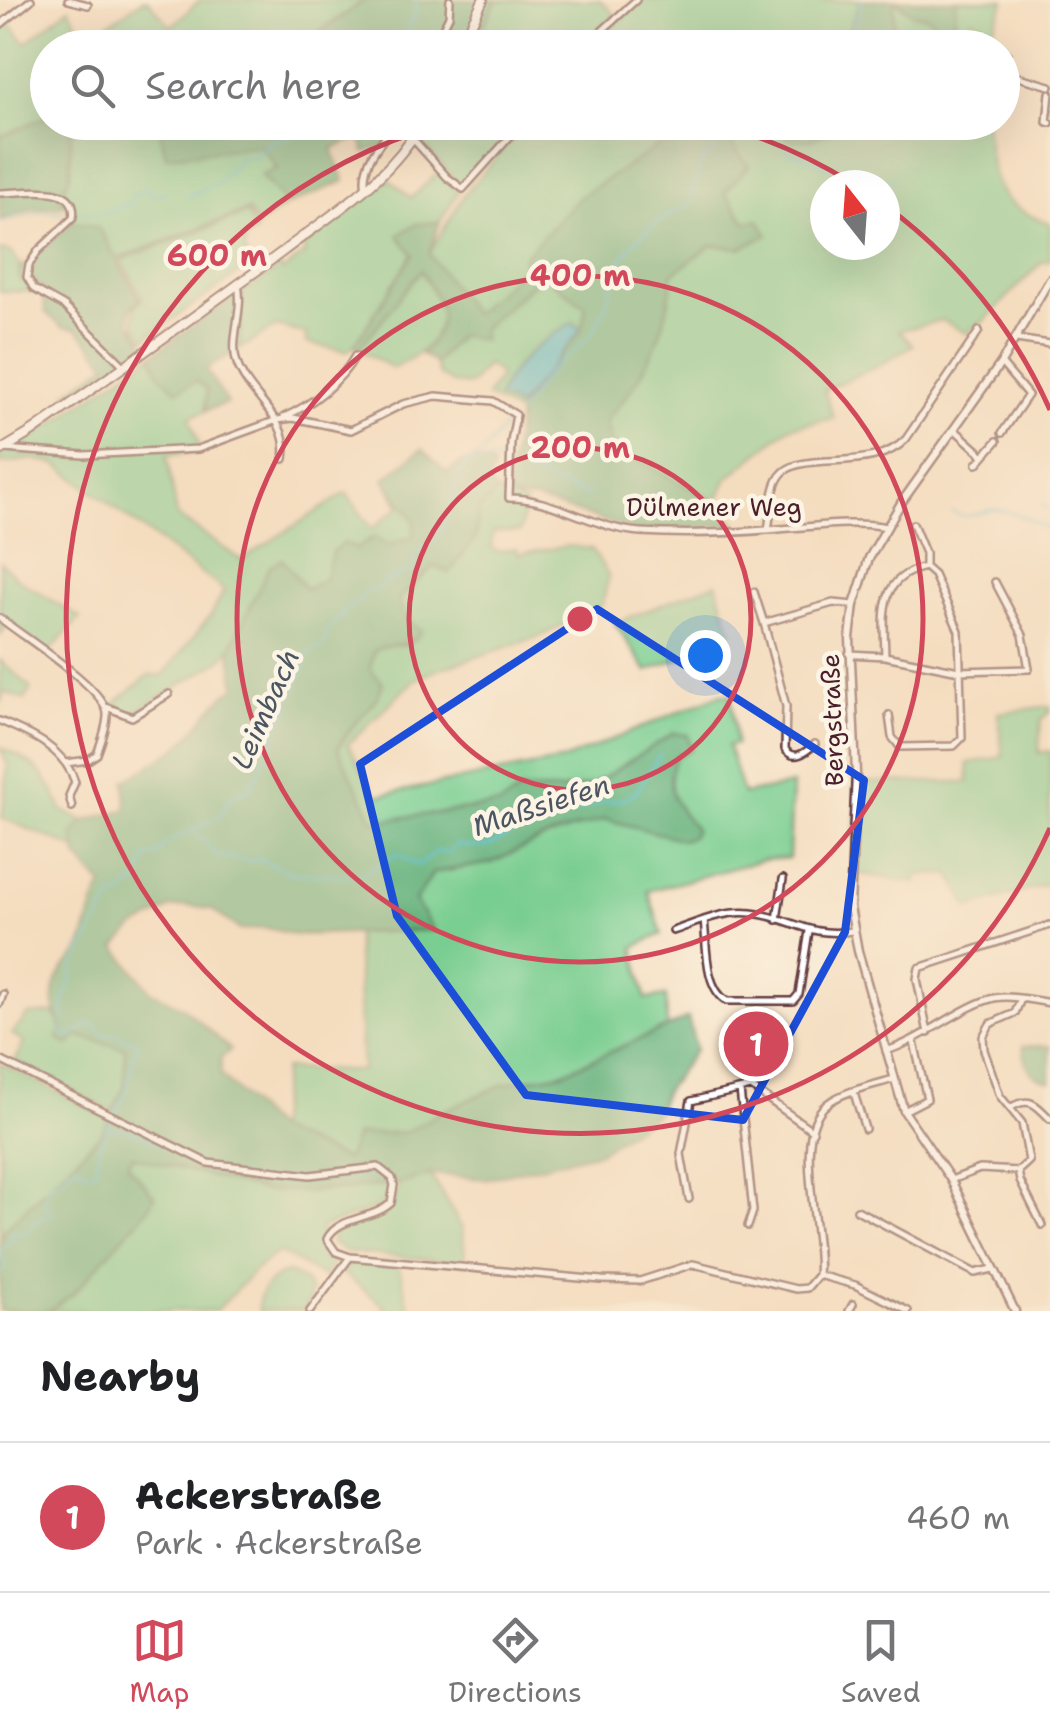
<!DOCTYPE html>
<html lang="en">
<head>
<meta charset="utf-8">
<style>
  :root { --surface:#fff; --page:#f6f6f6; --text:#202124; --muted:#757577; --line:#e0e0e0; --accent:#d1495b }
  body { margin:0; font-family:"Shantell Sans",sans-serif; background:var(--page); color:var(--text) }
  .compass { position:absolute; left:810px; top:170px; width:90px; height:90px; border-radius:50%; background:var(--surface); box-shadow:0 10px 40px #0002; rotate:343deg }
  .you { position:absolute; left:705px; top:655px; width:35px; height:35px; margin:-25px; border:8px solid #fff; border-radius:50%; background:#1a73e8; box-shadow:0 0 0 15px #1a73e833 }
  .badge { display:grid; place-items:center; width:65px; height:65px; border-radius:50%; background:var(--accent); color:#fff; font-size:32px; font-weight:700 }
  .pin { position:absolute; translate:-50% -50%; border:5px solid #fff; box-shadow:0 2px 10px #0006 }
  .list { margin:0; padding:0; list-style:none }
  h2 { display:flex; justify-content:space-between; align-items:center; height:130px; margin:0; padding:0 40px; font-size:42px }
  h2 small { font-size:32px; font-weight:400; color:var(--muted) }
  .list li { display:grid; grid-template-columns:65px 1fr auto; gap:30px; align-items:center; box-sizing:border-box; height:150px; padding:0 40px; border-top:2px solid var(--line) }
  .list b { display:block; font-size:38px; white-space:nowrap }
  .list p { margin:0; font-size:32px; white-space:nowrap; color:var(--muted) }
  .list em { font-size:32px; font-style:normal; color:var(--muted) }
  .icon { flex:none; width:55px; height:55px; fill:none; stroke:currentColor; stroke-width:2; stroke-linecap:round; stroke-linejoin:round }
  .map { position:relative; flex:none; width:1050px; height:1311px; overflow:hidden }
  .search { position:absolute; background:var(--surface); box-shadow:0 10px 40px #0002; left:30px; right:30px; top:30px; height:110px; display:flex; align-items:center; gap:25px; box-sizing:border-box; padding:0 35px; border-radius:55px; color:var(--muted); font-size:38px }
  .sheet { height:280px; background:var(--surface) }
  nav { display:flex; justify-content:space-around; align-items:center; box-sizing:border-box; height:140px; border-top:2px solid var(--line); background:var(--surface); font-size:28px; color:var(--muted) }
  nav a { display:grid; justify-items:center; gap:5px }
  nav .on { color:var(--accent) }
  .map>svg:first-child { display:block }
  .green { fill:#78cd90; stroke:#61765e; stroke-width:2.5; fill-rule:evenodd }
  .forest { fill:#62b07a; stroke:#566852; stroke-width:2.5 }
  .water { fill:#50bcca; stroke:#4d6e7a; stroke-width:2.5 }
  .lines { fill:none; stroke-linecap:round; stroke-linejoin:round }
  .stream { stroke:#50bcca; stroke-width:2.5 }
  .street-casing { stroke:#643c41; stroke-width:10 }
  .secondary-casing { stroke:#643c41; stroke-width:11 }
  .primary-casing { stroke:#643c41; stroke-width:12 }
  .street { stroke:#fff; stroke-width:5 }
  .secondary { stroke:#fff; stroke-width:6 }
  .primary { stroke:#fff; stroke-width:8 }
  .marked { fill:none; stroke:#1d4ed8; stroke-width:8; stroke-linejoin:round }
  .ring { fill:none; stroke:#d1495b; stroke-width:5 }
  .labels { text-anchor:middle; stroke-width:9; stroke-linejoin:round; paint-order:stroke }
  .street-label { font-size:25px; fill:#4a1f2b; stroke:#fcf5e5 }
  .water-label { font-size:28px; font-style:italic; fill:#4c5663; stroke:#fcf5e5 }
  .centre { fill:#d1495b; stroke:#fcf5e5; stroke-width:5 }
  .ring-label { font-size:30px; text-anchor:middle; font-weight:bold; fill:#d1495b; stroke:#fcf5e5; stroke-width:9; stroke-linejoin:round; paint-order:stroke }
</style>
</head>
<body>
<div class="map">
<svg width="1050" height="1311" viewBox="0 0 1050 1311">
  <rect width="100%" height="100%" fill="#fcf5e5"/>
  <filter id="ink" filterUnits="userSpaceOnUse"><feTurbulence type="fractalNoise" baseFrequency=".01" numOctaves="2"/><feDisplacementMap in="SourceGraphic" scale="20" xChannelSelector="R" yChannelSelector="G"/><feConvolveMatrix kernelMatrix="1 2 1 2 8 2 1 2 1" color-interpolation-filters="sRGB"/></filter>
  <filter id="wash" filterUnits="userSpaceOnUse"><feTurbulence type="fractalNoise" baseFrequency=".0048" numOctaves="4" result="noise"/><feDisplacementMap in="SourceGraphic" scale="40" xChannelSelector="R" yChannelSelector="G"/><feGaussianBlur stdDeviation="2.25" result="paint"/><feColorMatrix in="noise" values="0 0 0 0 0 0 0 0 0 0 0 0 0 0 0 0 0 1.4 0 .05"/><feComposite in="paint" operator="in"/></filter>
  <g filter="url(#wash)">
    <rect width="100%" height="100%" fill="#f4ddbf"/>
    <path class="green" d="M143 0H148L171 27 200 0H365L297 47 48 48 47 116 0 137V22L5 18 26 43 69 8 86 39Z
      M497 0H600L615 15 578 47 472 48Z
      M641 0H861L842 47 587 48Z
      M894 0 913 14 955 21 956 0H1005L993 29 972 19 961 48 894 47Z
      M158 122 167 156 261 146 277 169 261 176 287 205 257 225 248 210 117 259 98 227 73 222 68 205 59 198 70 176 71 123Z
      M429 123H519L465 184 458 183 419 140Z
      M526 123H694L581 196 524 256V268L473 315 429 254 464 195Z
      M742 123H779L776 126 810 140 849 123H985C993 178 990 204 1050 223V260L1042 262 984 321 966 333 942 320 899 331 913 345 882 364 824 390 834 418 789 427 727 479 716 502 612 447 606 422C613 410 622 402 630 391 654 358 670 315 671 274L712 245 740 248 746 222 725 192 729 139ZM825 185H885V245H825Z
      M439 172 458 192 440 222 417 224 398 235 413 253 354 346 346 351 306 343V334L277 326 240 349 243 291 276 271 279 264 283 271 305 253 303 247 389 179 411 198Z
      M247 213 256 232 246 239 245 250 252 264 144 339 135 324 134 308 143 298 121 260Z
      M0 250 11 252 21 265 19 270 43 287 44 292 0 291Z
      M533 267 577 300 610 292 559 364 517 413 487 396 500 375 487 364 470 385 452 383 438 374 435 363 460 335 482 340V329L533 284Z
      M421 269C427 279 438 293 440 304 448 338 419 355 393 368L359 349Z
      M152 355 159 373 196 380 207 389 205 411 190 417 201 452 167 455 177 516 241 560 346 493 372 529 400 506 384 479 415 521 413 537 388 545 333 551 324 580 306 589 282 560 269 567 255 602 230 649 220 661 130 715 113 705 149 675H163L212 614 224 590 56 464 33 459 0 464V457L9 452 34 454 15 449Z
      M497 492 525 504 520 532H493L491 547 496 551 517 549 518 554 569 546 592 549 609 576 602 605 541 636 439 669 414 680 348 744 376 796 564 760 721 694H731L736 744 728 746 743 794 792 785 789 858 762 860 648 891 662 934 634 947 646 999 666 996 667 1027 562 1073 504 1084 439 1113 407 1132 357 1135 346 1160 276 1130 284 1069 362 1071 356 933 432 930 415 901 433 873 491 863 542 839 605 819 688 820 671 799 670 772 676 756 688 749 674 733 592 785 564 790 520 791 501 805 374 822 338 750C351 721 373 711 383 683L370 669 374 651 384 644 405 646 421 631 406 618 398 600 434 566 449 572 475 539 479 511Z
      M0 562 19 580 80 618 49 652 8 624 0 635Z
      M716 583 732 632 704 649 647 671 615 623Z
      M0 660 31 688 25 700 4 692 0 704Z
      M1050 706V712L1041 720 1039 753 1050 751V883L969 908 950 874 917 875V883L854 873 859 782H969L968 763 1003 757 998 713Z
      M0 747C34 762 49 775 62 810L83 821 73 835 76 849 2 818 8 766Z
      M54 1013 63 1029 125 1049V1085L114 1112 15 1062 24 1042 12 1034 28 1015Z
      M0 1063 110 1118 102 1133 5 1229 0 1240Z
      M132 1156 310 1192 391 1185 389 1199 376 1208 321 1228 324 1252 336 1259 324 1277 279 1252 256 1269 216 1311H48L73 1294 154 1196 128 1165Z
      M430 1174 462 1228 466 1263 347 1252 332 1244V1236C358 1210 389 1229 400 1184Z
      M350 1263H398L410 1311H382L385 1306 342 1273Z
      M289 1273C311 1282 316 1291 304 1311H258C258 1291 270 1275 289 1273Z"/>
    <path class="forest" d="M365 0H497L472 47 297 48Z
      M861 0H894V47H842Z
      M896 0H956L955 21 939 27 927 16 913 14Z
      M47 116 48 122 71 123 70 176 59 197 68 205 31 209 0 220V137Z
      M779 122H849V123L810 140 788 139 776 126Z
      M158 123H409L387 146 365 152 360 137 332 149 345 181 287 205 261 176 277 168 261 146 166 156Z
      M694 123H742L729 140 749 166 725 192 745 222 759 220 768 235 740 248 712 245 672 274C670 315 654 358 630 391 622 402 613 410 606 422L613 447 716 502 736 524 640 532 536 500 512 498 507 491 520 407 581 330 586 307 534 268 533 283 482 329V340L459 335 435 363 421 354C452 318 442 308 421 270L359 349 354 346 413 254 398 235 417 224 440 222 429 254 473 314 524 268V256L581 196Z
      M73 222 98 227 140 299 130 308V322L146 347 65 399 68 392 108 364 77 329 62 327 45 312 43 287 20 280 19 270Z
      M243 291 240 349 206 369 227 403 205 411 207 389 196 381 177 391 159 373 152 355Z
      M422 449 447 473C464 459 475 456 494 466L488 482 497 492 479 511 475 539 449 573 433 566 398 600 406 618 421 631C411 651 390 640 374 651L370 669 383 683C376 710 350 721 338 749L374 821 500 805 520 791 564 790 592 785 674 733 688 735 691 750 676 756C663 790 674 802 695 829L692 836 683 840 605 819 542 839 491 863 433 873 415 901 433 930 296 935 267 928 240 930 211 909 189 906 171 908 134 928 116 948 151 991 184 1008 231 1050 221 1058V1075L276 1130 346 1160 356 1135 407 1132 439 1113 504 1084 562 1073 688 1018 696 1049 665 1091 655 1114 599 1152 485 1179 431 1174 400 1184 310 1192 265 1191 132 1156 128 1165 154 1196 148 1209 73 1294 48 1311H0V1240L5 1229 102 1133 125 1085V1049L79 1036 68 1045 58 1039 62 1029C53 1010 49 988 63 970 67 964 74 959 78 952 90 931 89 907 103 886L77 857 73 835 83 821 127 809 125 781C143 769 163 759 180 745 201 727 212 702 236 687L230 649 269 567 282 559 306 589 324 580 333 551 344 543 357 549 373 537 388 545 413 537 415 520 384 479Z
      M1023 1046H1050V1081C1029 1077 1025 1066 1023 1046Z"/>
    <path class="water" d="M573 322 581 330 518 407 498 397C511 363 543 340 573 322Z"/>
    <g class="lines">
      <path class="stream" d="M396 48 416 12V0
        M847 48 862 0
        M753 122 776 142
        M783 148 857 179 894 180
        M187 197 219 182 239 158 256 157C280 122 302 148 331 122
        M82 214 113 211 130 203 132 197 146 188 150 189V196L167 192
        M0 222 42 211 65 213
        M518 414C529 399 539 383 551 370 562 360 576 352 586 340 600 324 607 305 612 285 620 247 655 219 689 205L702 159 715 150C718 136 728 130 739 122
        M465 464 496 460 508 464
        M516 468 588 496
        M1040 504 1050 510
        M952 512C966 520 977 514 990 510 1004 507 1039 523 1050 531
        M198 837 209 845 215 855 254 862 256 858 294 874 357 876 398 854 412 863 420 865 436 851 449 853 456 845C486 849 490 849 515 831L526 833 531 826 542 824 601 802 624 799 636 792 660 755
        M106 1128C144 1127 177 1159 212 1171 264 1188 320 1180 373 1176
        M0 1272 4 1267 0 1254 5 1245 14 1240 10 1234 14 1231 21 1234 33 1227 34 1221 52 1214 45 1202 47 1187 76 1164 87 1172 95 1170C100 1135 110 1124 125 1094 133 1079 125 1064 138 1049L136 1042 112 1034 103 1036 98 1027 89 1024 70 1038 63 1034 64 998 73 977 72 967 113 896H121L128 887 138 883 146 858 160 853 165 844 221 816 229 798 253 787 251 780 257 778C259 768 284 717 289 710L288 701 293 697 298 677 302 674 308 654 325 643 328 628 342 616V611L361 599 362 593 382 587 385 581 413 570 416 554 441 534 463 465 482 454 509 421"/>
    </g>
  </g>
  <g filter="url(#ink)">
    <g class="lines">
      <defs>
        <path id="street" d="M68 0 88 5
          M0 25 31 0
          M433 48 449 16 450 0
          M583 48 636 0
          M1002 64 1007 54
          M1002 72 1050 86
          M1050 93 1047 122 1050 123
          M413 139 447 177 463 189 523 122
          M366 189C360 162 382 143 395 122
          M0 193C23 193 80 181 73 218L38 251 29 265 27 277 34 289 64 306 123 365
          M238 285C244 310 229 340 237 363 249 398 291 418 284 459
          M1016 339 1050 344
          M1001 363 1028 395 1002 433
          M284 417C311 405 341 382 355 356
          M954 429 984 456
          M4 449 84 455 198 449 277 420 293 418 351 430 403 404 436 396 493 401 516 415 511 442 509 498C555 498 593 529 641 532 686 535 735 533 779 529 813 527 853 520 887 527
          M977 464 997 441
          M768 530C771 514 771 489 780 476 799 448 872 475 906 439L979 331
          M754 592 764 623 833 603 854 605
          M0 618C20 635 108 689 107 715 107 726 101 743 97 754L88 760 66 763
          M764 623 786 706 785 749C794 762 806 752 815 744
          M849 654 885 656 959 671 1029 669 1023 635 995 582
          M885 656C884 615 877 578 925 567
          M104 706 132 717 169 694
          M889 715 892 737 900 747 954 746 962 738 959 631 934 575 925 567V553L913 524
          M0 721C31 734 64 748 75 782L69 796 72 807
          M704 920C707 944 704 988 727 1001H793L799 994 809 931
          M777 920 783 879
          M673 931C699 922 724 910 751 913 793 917 805 938 853 931
          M0 1003 3 994
          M928 1033 917 979 919 968 1050 925
          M886 1051C922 1040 963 1005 994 998 1012 995 1032 1000 1050 1003
          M0 1060 208 1163 310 1175 378 1167 392 1178 394 1185 391 1203C373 1220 338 1216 327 1239L336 1252 350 1257 602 1280 640 1281 693 1264 796 1289 807 1288 818 1275C823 1233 790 1133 827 1104 843 1091 874 1085 894 1079
          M740 1090 753 1211 748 1226
          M854 1093 865 1129
          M1010 1108C1029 1096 1036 1104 1050 1119
          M904 1111 927 1099 914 1042
          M1018 1171 1020 1181 1042 1225
          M951 1180 980 1169 1018 1171 1029 1161 1022 1123 1000 1096 984 1050 983 1037 990 1024 1015 1013 1021 999
          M689 1199 681 1154 691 1101 751 1087 813 1131
          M857 1210 975 1273 993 1269
          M818 1275 855 1285 908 1311
          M310 1311 350 1257
          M849 1311 853 1304"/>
        <path id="secondary" d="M1015 1311 951 1180 904 1111 858 951 850 907 856 773 850 638 854 605 869 558 901 503 1001 363 1050 279"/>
        <path id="primary" d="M460 48 483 0
          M0 451 33 431C116 372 200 313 282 252 333 213 390 180 422 122"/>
      </defs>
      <use href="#street" class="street-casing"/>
      <use href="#secondary" class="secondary-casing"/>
      <use href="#primary" class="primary-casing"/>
      <use href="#street" class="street"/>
      <use href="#secondary" class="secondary"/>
      <use href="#primary" class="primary"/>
    </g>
  </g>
  <path d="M0 0H1050V1311H0ZM597 609 864 780 845 932 743 1120 526 1095 397 916 360 764Z" fill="#f4ddbf" fill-opacity=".55" fill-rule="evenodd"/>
  <path class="marked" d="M597 609 864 780 845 932 743 1120 526 1095 397 916 360 764Z"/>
  <g class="ring">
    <circle cx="580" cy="619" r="171"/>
    <circle cx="580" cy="619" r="343"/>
    <path d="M1050 828A514 514 0 1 1 447 123M713 123A514 514 0 0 1 852 183M886 206A514 514 0 0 1 1050 410"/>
  </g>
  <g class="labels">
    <g class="street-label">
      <text x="714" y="516">Dülmener Weg</text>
      <text transform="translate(832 720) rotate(-92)" y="9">Bergstraße</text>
    </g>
    <g class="water-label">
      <text transform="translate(265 709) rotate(-66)" y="10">Leimbach</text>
      <text transform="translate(541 805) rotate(-18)" y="10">Maßsiefen</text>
    </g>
  </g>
  <circle cx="580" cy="619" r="15" class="centre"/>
  <g class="ring-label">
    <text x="217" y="266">600 m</text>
    <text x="580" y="286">400 m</text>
    <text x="580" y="458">200 m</text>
  </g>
</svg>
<svg class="compass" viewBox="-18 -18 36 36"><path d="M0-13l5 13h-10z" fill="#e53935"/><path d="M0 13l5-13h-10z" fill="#757577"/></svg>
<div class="you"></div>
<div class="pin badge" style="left:756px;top:1044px">1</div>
<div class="search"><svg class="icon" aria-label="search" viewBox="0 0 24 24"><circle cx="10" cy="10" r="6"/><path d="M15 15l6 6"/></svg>Search here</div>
</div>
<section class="sheet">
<h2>Nearby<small></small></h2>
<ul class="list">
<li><span class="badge">1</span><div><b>Ackerstraße</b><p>Park · Ackerstraße</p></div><em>460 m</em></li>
</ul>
</section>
<nav>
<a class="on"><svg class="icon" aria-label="map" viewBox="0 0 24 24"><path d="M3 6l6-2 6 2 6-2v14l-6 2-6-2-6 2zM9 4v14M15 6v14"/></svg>Map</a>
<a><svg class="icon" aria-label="directions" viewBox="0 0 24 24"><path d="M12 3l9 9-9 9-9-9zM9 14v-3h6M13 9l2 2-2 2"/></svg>Directions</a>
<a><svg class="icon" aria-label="saved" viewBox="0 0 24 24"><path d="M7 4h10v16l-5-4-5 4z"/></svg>Saved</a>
</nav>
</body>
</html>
